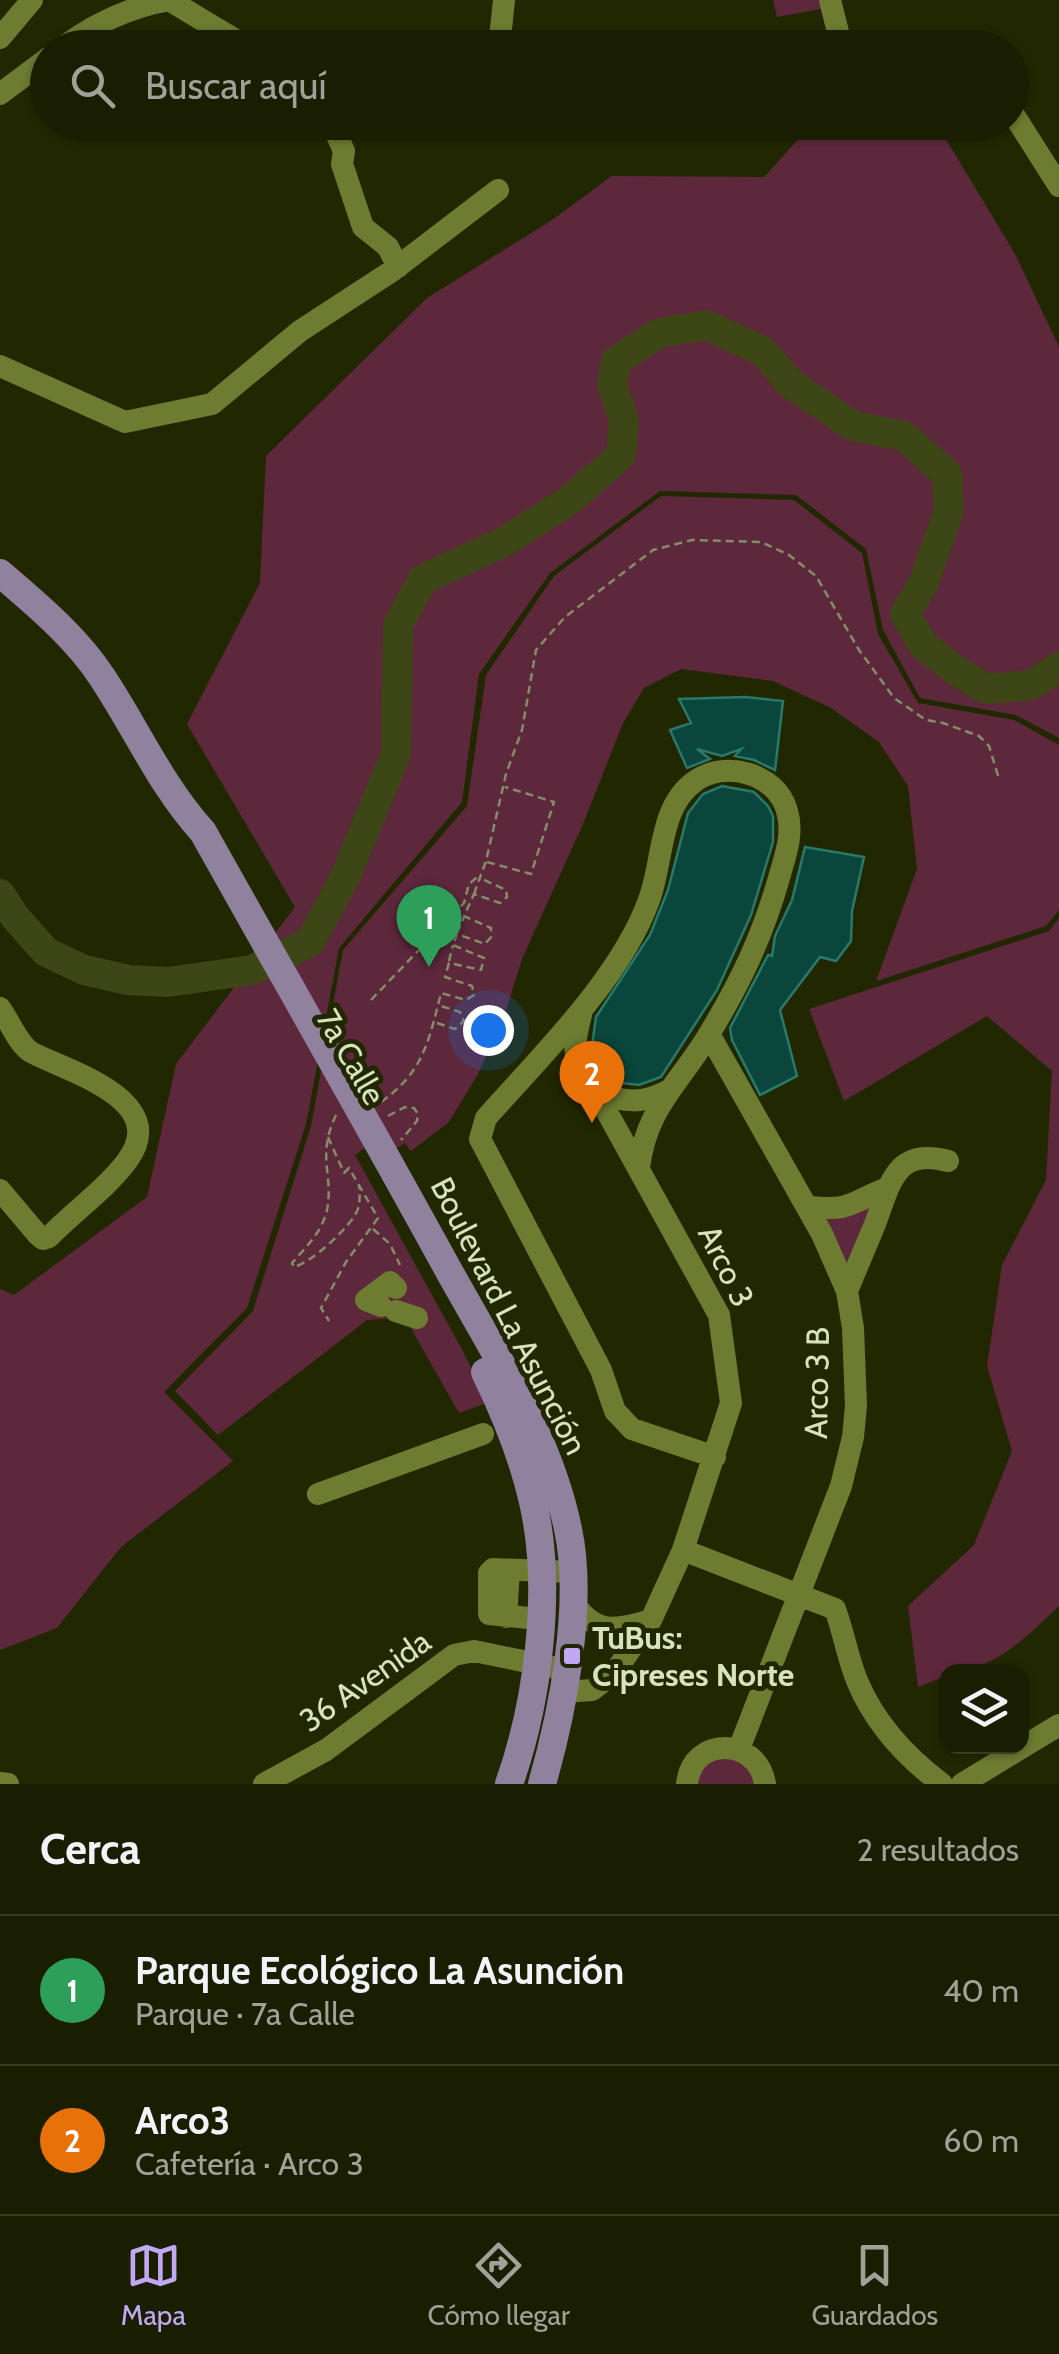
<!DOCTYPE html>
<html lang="es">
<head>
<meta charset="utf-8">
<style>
  :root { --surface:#191e01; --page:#262b10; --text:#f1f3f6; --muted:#9fa299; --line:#373c23; --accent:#c0a8f3 }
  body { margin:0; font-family:Cabin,sans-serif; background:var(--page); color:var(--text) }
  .controls { position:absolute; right:30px; bottom:30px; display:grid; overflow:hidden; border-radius:20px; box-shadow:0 2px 8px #0004 }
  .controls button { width:90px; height:90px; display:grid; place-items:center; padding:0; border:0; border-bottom:2px solid var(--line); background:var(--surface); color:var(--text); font:50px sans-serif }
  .you { position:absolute; left:488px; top:1030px; width:35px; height:35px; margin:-25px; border:8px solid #fff; border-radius:50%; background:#1a73e8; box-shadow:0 0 0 15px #1a73e833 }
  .badge { display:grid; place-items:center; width:65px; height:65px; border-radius:50%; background:var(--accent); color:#fff; font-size:32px; font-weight:700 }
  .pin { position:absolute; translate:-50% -82px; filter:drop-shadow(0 2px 5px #0008) }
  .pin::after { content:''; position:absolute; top:52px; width:35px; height:30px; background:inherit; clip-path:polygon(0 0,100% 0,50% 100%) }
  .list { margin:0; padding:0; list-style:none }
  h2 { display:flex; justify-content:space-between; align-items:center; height:130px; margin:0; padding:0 40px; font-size:42px }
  h2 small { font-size:32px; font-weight:400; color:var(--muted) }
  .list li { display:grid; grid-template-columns:65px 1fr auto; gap:30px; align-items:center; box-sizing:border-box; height:150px; padding:0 40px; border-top:2px solid var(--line) }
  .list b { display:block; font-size:38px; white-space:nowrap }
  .list p { margin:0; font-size:32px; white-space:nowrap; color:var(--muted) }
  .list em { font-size:32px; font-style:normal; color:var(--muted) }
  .icon { flex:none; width:55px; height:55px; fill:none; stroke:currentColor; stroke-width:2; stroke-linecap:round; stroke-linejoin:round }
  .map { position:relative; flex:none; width:1059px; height:1784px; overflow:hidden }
  .search { position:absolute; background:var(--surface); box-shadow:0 2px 8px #0004; left:30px; right:30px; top:30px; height:110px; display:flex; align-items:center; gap:25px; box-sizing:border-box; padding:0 35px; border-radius:55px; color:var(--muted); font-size:38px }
  .sheet { height:430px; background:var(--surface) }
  nav { display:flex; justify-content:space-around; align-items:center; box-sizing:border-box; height:140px; border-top:2px solid var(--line); background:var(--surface); font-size:28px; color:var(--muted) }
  nav a { display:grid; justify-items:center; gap:5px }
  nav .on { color:var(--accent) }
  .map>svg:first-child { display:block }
  .green { fill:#5e283c }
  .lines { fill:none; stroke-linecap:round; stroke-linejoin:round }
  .river { stroke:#3d4615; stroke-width:30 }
  .building { fill:#0a463c; stroke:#29796a; stroke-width:2.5 }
  .path { stroke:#848d67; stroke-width:2.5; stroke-dasharray:8 5; stroke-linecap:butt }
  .minor { stroke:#6e7c32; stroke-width:22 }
  .major { stroke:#90819f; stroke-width:28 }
  .poi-dot { fill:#c0a8f3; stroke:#212801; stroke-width:4 }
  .labels { text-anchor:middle; stroke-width:10; stroke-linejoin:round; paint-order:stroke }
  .street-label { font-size:32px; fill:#d8e2bd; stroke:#212801 }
  .poi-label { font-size:32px; font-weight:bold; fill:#d8e2bd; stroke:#212801; text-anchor:start }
</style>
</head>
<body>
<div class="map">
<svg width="1059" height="1784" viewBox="0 0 1059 1784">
  <rect width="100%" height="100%" fill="#212801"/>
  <path class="green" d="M773 0H823L826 8 777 17Z
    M813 123H898L944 136 1015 254 1059 347V738L1016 715 920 698 883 630 866 549 796 495 660 491 550 573 479 674 462 802 339 948 306 1124 247 1308 164 1392 233 1461 121 1547 57 1628 0 1650V1289L14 1295 147 1197 176 1064 295 907 187 724 260 583 266 456 427 298 552 220 612 176 764 177Z
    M661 496 794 500 862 553 878 634 918 703 1014 720 1059 745V910L1046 926 876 981 917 869 908 786 879 742 831 708 773 681 681 669 644 688 623 723 583 824 522 959 503 1020 478 1074 449 1122 411 1151 405 1143 391 1152 380 1137 355 1155 465 1355 487 1403 459 1413 408 1323 397 1318 367 1320 218 1435 175 1391 253 1311 311 1126 343 950 467 806 486 675 554 576Z
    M1059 918V1606C1028 1636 993 1672 946 1672V1676L918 1687 908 1606 974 1545 1012 1451 987 1366 1002 1265 1046 1180 1052 1071 987 1016 844 1101 809 1009 1049 931Z
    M873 1198 845 1273 818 1215Z
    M738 1755 758 1784H694L708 1757Z"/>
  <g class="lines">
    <path class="river" d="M0 894 15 917 46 952 84 970 128 980 168 982 252 970 310 942 345 877 396 754 398 625 423 579 502 543 570 500 621 455 624 421 612 385 616 361 659 333 706 325 763 351 790 383 853 426 904 436 947 474 949 511 923 584 905 614 923 645 955 670 987 689 1031 685 1059 667"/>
  </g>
  <path class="building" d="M746 697 783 701 775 770 754 760 735 756 741 749 722 756 697 749 710 759 687 768 670 730 691 723 679 699Z
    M722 786 754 792 768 806 773 816V842L751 915 717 990 661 1077 639 1085 614 1082 599 1069 591 1053 596 1017 650 935 668 890 688 813 703 794Z
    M805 847 864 857 852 911 851 941 836 961 820 957 780 1010 797 1076 760 1095 732 1040 730 1028 768 955 772 956 775 936 792 900Z"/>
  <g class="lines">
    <path class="path" d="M487 862 531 874 554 802 505 787
      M474 894 486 861 506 774 522 730 536 650 565 617 653 550 692 540 761 542 789 555 816 576 859 650 894 698 926 720 943 723 979 736 989 746 999 779
      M457 933 464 917
      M449 961 453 945
      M371 1000 464 903 469 884 481 874
      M437 1023 455 1029 464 1021 460 1012 438 1005 441 993 466 1000 474 995 472 986 445 977 449 963 481 970 484 958 453 945 457 934 485 944 491 937V928L464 916 474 894 500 903 507 897 506 890 482 879
      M381 1102C419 1075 427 1049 438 1005
      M336 1115C316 1157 334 1174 327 1210 322 1232 306 1247 292 1263L294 1267C311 1263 352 1226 358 1209 360 1201 360 1193 359 1185
      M388 1116 405 1107 414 1108 418 1114 417 1121 401 1140
      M328 1137 344 1173 349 1168 378 1218 346 1262 321 1308 329 1321
      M373 1229 390 1244 400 1265"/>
    <path class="minor" d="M169 0 249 48
      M830 0 842 48
      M0 38 32 0
      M62 48C95 23 129 7 170 0
      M499 48 504 0
      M0 94 48 58
      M1012 112 1059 186
      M331 122 344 151 342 164 363 227 388 247 398 267
      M499 122 506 127
      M0 366 125 422 212 404 300 331 392 271 498 190
      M0 1008C9 1020 18 1044 31 1052 65 1071 173 1099 127 1161 105 1190 74 1211 49 1237L43 1239 38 1235 0 1190
      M709 1034 822 1234 847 1291 853 1328 856 1406 853 1437 841 1486 739 1749
      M596 1092C624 1102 642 1105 669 1090
      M639 1168C646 1108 678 1085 708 1036 740 983 762 938 779 878 785 856 794 834 787 811 777 773 724 759 694 782 659 807 663 863 649 900 621 978 541 1056 486 1118L480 1139 601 1370 615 1411 632 1429 715 1457
      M809 1207C851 1211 848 1204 885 1189
      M847 1291C856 1269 866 1246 875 1224 890 1184 895 1147 948 1161
      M381 1306 366 1300 390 1282 396 1288
      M396 1311 417 1318
      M318 1494 483 1434
      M683 1550 835 1609C844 1633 848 1660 858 1683 876 1725 906 1757 942 1784
      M572 1600C594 1635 616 1631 651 1620
      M506 1617 509 1570
      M539 1619 489 1614V1573L493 1569 573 1572
      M564 1692 592 1690 614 1673 651 1620 683 1550 731 1403 719 1315 596 1092C575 1059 570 1055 581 1015
      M0 1783 8 1784
      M264 1784 326 1750 454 1655 474 1651 567 1670
      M687 1784C692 1735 758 1737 765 1784
      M962 1784 1059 1725"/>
    <path class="major" d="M0 573C36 604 76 637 102 677 136 728 161 786 203 832 283 975 365 1118 444 1262 491 1348 548 1432 568 1529 584 1604 563 1711 542 1784
      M485 1372C505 1413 523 1457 533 1502 553 1588 538 1702 509 1784"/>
  </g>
  <rect class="poi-dot" x="562" y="1646" width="20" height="20" rx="5"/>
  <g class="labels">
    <g class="street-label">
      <text transform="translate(351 1057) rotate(60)" y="11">7a Calle</text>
      <text transform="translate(726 1266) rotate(64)" y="11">Arco 3</text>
      <text transform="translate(509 1316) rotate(63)" y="11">Boulevard La Asunción</text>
      <text transform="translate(817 1383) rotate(-89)" y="11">Arco 3 B</text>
      <text transform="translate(365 1681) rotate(-35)" y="11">36 Avenida</text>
    </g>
    <g class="poi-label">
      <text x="592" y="1649">TuBus:<tspan x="592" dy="37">Cipreses Norte</tspan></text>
    </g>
  </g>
</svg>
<div class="controls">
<button><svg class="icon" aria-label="layers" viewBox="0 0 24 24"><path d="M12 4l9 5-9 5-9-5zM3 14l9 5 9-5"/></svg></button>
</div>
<div class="you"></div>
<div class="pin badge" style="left:429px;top:967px;background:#2e9e5b">1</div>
<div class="pin badge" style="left:592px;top:1123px;background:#e8710a">2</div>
<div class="search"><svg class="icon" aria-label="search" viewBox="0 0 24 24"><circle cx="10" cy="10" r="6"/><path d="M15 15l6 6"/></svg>Buscar aquí</div>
</div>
<section class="sheet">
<h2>Cerca<small>2 resultados</small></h2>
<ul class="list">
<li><span class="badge" style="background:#2e9e5b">1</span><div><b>Parque Ecológico La Asunción</b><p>Parque · 7a Calle</p></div><em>40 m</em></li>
<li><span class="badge" style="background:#e8710a">2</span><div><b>Arco3</b><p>Cafetería · Arco 3</p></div><em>60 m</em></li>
</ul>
</section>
<nav>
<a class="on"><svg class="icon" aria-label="map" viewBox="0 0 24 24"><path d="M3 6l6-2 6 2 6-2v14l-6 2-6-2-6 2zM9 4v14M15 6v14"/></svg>Mapa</a>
<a><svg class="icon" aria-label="directions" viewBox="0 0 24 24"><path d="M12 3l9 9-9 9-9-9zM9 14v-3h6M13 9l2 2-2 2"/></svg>Cómo llegar</a>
<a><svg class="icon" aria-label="saved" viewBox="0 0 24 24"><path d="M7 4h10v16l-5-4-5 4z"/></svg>Guardados</a>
</nav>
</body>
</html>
